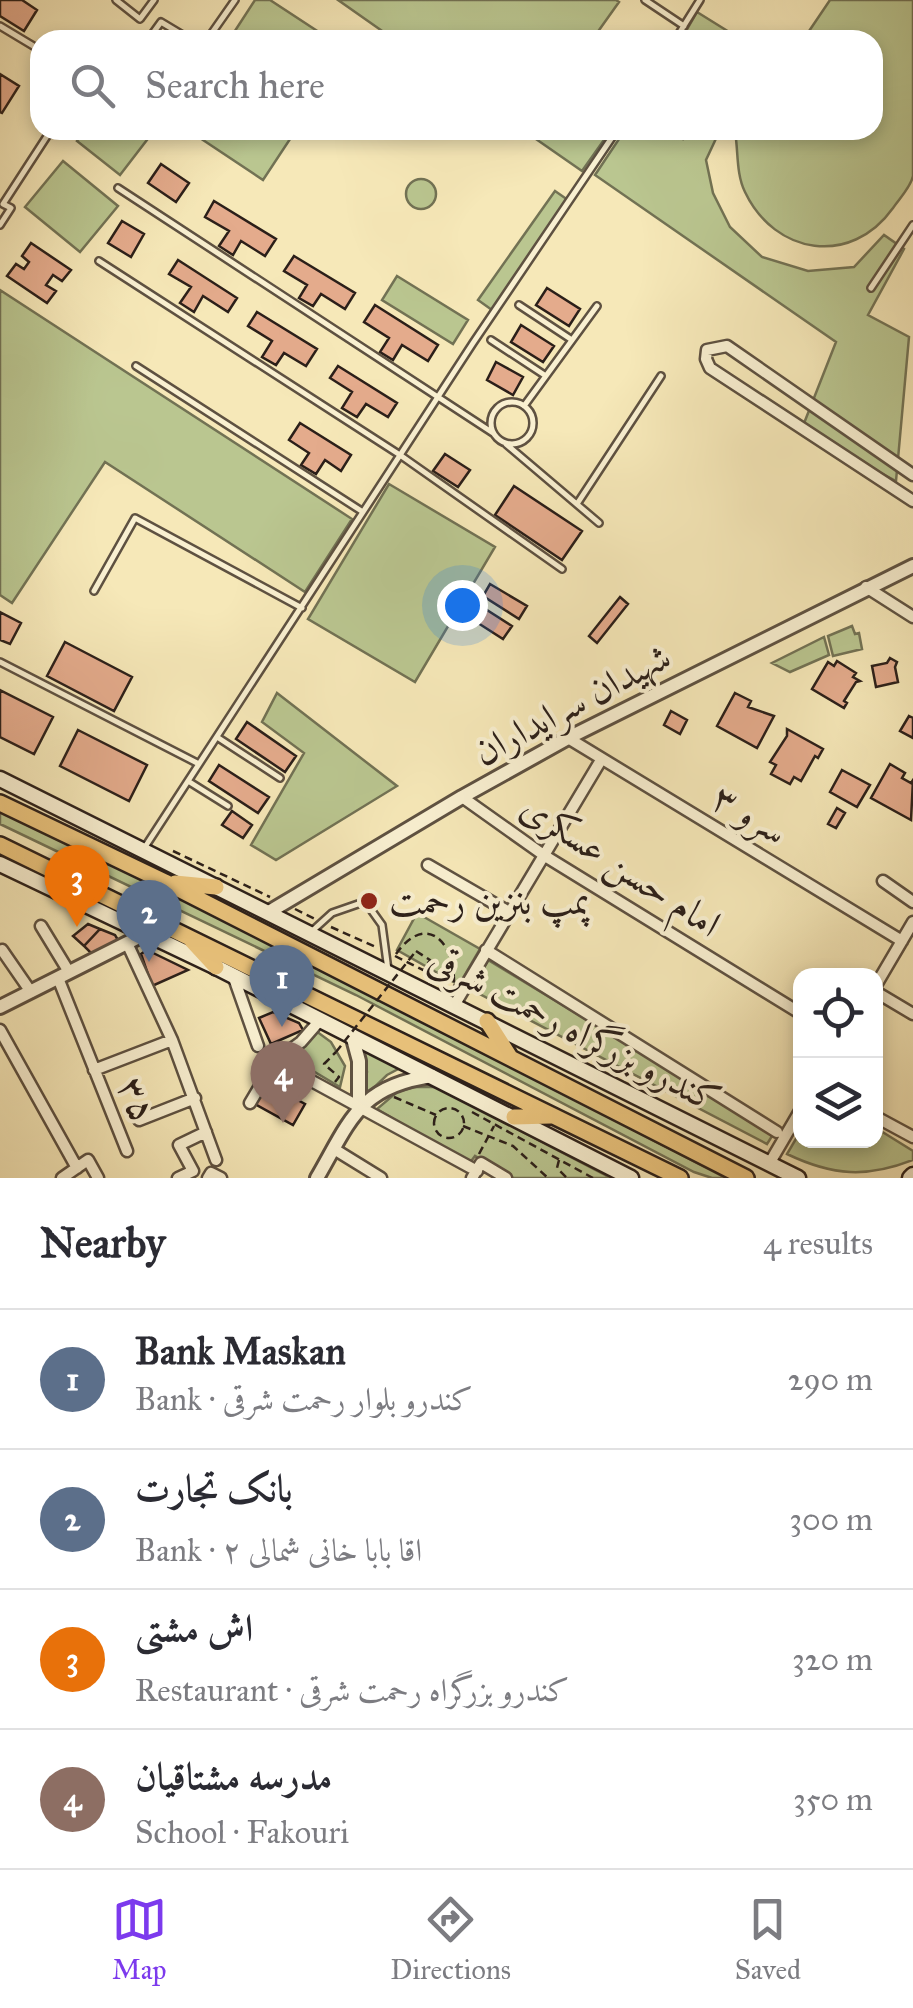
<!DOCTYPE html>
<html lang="en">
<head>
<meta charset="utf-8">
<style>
  :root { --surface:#fff; --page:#f2f2f3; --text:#2b2b33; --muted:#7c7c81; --line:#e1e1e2; --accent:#7c3aed }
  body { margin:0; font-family:"IM FELL Great Primer",Amiri,serif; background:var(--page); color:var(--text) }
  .controls { position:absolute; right:30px; bottom:30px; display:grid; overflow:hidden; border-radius:20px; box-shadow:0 5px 15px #0003 }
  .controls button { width:90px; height:90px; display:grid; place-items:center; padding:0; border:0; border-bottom:2px solid var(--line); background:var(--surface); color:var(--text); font:50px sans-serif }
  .you { position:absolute; left:462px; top:605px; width:35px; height:35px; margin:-25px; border:8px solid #fff; border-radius:50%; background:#1a73e8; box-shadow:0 0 0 15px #1a73e833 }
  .badge { display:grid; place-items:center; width:65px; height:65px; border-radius:50%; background:var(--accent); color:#fff; font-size:32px; font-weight:700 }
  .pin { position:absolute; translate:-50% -82px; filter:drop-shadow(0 2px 5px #0008) }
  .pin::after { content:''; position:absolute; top:52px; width:35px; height:30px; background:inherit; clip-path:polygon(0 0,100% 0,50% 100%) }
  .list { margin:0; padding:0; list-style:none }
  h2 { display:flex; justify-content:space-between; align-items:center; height:130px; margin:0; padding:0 40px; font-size:42px }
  h2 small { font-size:32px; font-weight:400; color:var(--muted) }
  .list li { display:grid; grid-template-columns:65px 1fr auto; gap:30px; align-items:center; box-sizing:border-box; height:140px; padding:0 40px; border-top:2px solid var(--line) }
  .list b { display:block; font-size:38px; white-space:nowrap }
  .list p { margin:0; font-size:32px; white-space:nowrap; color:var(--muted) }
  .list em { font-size:32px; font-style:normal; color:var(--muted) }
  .icon { flex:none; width:55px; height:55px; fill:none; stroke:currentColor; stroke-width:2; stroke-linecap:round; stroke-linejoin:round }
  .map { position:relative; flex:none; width:913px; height:1178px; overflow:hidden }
  .search { position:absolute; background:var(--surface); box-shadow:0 5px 15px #0003; left:30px; right:30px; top:30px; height:110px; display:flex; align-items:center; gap:25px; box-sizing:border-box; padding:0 35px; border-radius:30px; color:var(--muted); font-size:38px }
  .sheet { height:690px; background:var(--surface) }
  nav { display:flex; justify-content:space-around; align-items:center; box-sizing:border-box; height:140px; border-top:2px solid var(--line); background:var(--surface); font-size:28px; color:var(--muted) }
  nav a { display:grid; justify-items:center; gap:5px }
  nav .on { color:var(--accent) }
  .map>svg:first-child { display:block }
  .green { fill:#bac690; stroke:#727254; stroke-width:2.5 }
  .building { fill:#e4ab8c; stroke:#2b1f19; stroke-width:2.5 }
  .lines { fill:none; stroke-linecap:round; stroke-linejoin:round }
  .service-casing { stroke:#5e5141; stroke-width:10 }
  .minor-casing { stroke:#5e5141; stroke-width:15 }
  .tertiary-casing { stroke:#5e5141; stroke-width:18 }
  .secondary-casing { stroke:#2b1f19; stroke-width:19 }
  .trunk-casing { stroke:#2b1f19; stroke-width:20 }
  .path { stroke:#2b1f19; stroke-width:2.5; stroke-dasharray:8 5; stroke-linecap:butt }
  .service { stroke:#f9f0d1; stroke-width:5 }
  .minor { stroke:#f9f0d1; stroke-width:10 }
  .tertiary { stroke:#f9f0d1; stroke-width:12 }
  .secondary { stroke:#f9f0d1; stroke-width:14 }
  .trunk { stroke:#ebc47c; stroke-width:15 }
  .path-bridge { stroke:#2b1f19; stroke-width:2.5; stroke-dasharray:8 5; stroke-linecap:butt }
  .poi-dot { fill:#8f2418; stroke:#f9f0d1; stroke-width:4 }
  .labels { text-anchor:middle; stroke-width:8; stroke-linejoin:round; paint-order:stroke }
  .street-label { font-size:38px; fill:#2b1f19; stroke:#f9f0d1 }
  .poi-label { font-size:38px; fill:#2b1f19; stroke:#f9f0d1; text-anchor:start }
</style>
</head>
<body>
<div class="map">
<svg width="913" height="1178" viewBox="0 0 913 1178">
  <rect width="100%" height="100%" fill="#f6e8b8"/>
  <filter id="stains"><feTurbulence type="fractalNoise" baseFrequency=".002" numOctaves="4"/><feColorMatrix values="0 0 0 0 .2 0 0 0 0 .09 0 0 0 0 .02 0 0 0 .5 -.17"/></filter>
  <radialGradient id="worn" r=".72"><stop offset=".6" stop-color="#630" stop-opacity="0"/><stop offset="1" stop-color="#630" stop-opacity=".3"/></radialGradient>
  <path class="green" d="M255 0H270L331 40H229Z
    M338 0H616L619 2 592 40H395Z
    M830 0H913C913 41 913 82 913 123 913 139 913 160 913 176 911 187 899 199 893 208 851 267 775 255 745 192 737 176 738 156 736 139L743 130H873V40H803Z
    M697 12 742 40H681Z
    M85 130H151L153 132 120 175 77 141Z
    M188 130H296L263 180Z
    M523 130H611L582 171Z
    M625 130H668L683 139 690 130H720L706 160 713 193 730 227 762 257 808 271 854 267 884 235 904 249 868 315 909 337 896 481 801 431 836 342 595 175Z
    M63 161 118 206 80 252 25 207Z
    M406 194a15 15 0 1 1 30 0a15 15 0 1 1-30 0Z
    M555 191 568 200 492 310 478 300Z
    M397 276 468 320 453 344 382 300Z
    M0 290 352 519 305 592 105 462 12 603 0 595Z
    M389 484 495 547 415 682 308 619Z
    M852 626 855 634 859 633 862 649 833 656 828 636Z
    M824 637 829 655 790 672 772 663Z
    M277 693 397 786 276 860 251 845 304 753 262 722Z
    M0 810 343 979 726 1178H712L694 1172 356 995 0 824Z
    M417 913 480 949 459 985 397 950Z
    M488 960 774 1133 767 1144 472 990Z
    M316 1031 331 1042 345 1066 340 1087 288 1056Z
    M363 1045 402 1067 387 1075 361 1100 367 1072Z
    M414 1087H436L452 1095 611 1178H512L475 1156 469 1164 377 1109 397 1092Z
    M876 1128 913 1151V1160C867 1178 833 1176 787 1154L800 1132V1140H876Z"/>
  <path class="building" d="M0 0H22L37 10 24 31 0 16Z
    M0 74 19 86 2 113 0 112Z
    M161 164 189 183 176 202 148 183Z
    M214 201 276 239 265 256 241 241 233 255 219 246 229 231 205 217Z
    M122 221 144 234 131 257 108 243Z
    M31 243 71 270 62 281 53 275 46 285 56 291 47 303 7 276 16 264 24 269 29 262 22 256Z
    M294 256 355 293 345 309 321 294 313 306 299 298 307 285 284 271Z
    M178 260 237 298 228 312 203 296 194 312 180 303 191 287 169 274Z
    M547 288 580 309 569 326 536 305Z
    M375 305 438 345 428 361 402 345 393 360 380 352 389 338 364 322Z
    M257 312 317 349 306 366 284 353 276 365 262 357 272 341 248 326Z
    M521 325 554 346 543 362 511 342Z
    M496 362 523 377 513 395 487 380Z
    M338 366 397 403 388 417 366 404 357 417 342 408 352 392 330 378Z
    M300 423 351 455 341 471 325 460 316 474 301 465 309 453 289 440Z
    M445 454 470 470 458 487 433 471Z
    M514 486 582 531 562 560 495 515Z
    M490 584 527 606 519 619 483 596Z
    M620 597 628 604 597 643 589 636Z
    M476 603 512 626 503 639 467 616Z
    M0 612 21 623 10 644 0 640Z
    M65 642 132 677 114 711 47 676Z
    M890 658 897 662 895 667 898 682 876 687 872 666 887 663Z
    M837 661 856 673 853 677 860 681 856 682 844 701 847 703 844 708 812 689 828 662 834 666Z
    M0 690 53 717 34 754 0 737Z
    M735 693 751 701 748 707 774 716 757 748 717 726Z
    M671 711 687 720 680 734 664 725Z
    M909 716 913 718V738L900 731Z
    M247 722 296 756 285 772 236 739Z
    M787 729 823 749 818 758 815 756 801 781 794 777 790 784 771 774 776 765 770 762 787 736Z
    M78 730 147 765 129 801 60 766Z
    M890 764 905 773 902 778 911 783 913 780 911 820 871 798Z
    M219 765 269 797 258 813 209 781Z
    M842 770 870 785 857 807 830 792Z
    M837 808 845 813 836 828 828 824Z
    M232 811 252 825 243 838 222 825Z
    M88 924 100 929 84 946 73 936Z
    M100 929 115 935 118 940 114 946 94 956 84 946Z
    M147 950 188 970 152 986 141 954Z
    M273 1012 299 1023 303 1030 271 1044 259 1018Z
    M266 1083 305 1104 293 1125 255 1104Z"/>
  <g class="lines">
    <defs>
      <path id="service" d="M116 0 140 19 154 0
        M645 0 684 26
        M0 26 40 50
        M148 40 161 22 191 40
        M207 40 235 0
        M675 40 700 0
        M118 188 493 433
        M0 225 11 208 3 204 51 130
        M99 261 400 455 562 569
        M871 288 913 225
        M519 305 572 340
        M491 340 546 376
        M136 366 363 512
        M491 423a21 21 0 1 1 42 0a21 21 0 1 1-42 0Z
        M524 406 597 306
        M506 444 599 523
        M577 504 661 376
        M94 591 135 518 302 608
        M0 662 199 764
        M217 737 280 778
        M188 781 228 806
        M145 847 473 343 617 130
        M372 911 382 925 388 970
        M310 933 332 913 358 904"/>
      <path id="minor" d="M913 475 727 346 707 350 706 359 710 368 913 501
        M866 587 913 617
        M568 738 902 941
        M462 797 545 856 800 1013
        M428 865 509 912
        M883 881 913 902
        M41 926 69 972
        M127 943 172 1040 216 1160
        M2 950 31 992
        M486 950 777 1132
        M233 975 258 1046
        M58 978 127 1151
        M876 985 913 922
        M876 992 913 1014
        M455 1004 601 760
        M0 1030 77 1168
        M275 1061 477 1171
        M94 1070 172 1040
        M250 1103 275 1061 301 1042 321 1019
        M876 1117 913 1137
        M139 1120 195 1098
        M334 1149 381 1178
        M769 1164 800 1111
        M62 1178 88 1160 98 1178
        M178 1178 193 1171 179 1145 206 1132
        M208 1178 211 1173 221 1178
        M472 1178 481 1163 506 1178"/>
      <path id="tertiary" d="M269 912 462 797 568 738 913 566
        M0 1007 145 934
        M352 1035 359 1061V1106
        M317 1178C350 1121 359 1086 432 1076"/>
      <path id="secondary" d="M0 779 798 1178
        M0 864 216 967 631 1178
        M910 1178 913 1175"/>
      <path id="trunk" d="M0 803 165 882 746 1178
        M0 845 680 1178
        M175 883 216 887
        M192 941 216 967
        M487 1021 510 1057
        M514 1117 550 1116"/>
    </defs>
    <use href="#service" class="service-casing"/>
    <use href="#minor" class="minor-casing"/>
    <use href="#tertiary" class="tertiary-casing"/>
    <use href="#secondary" class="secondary-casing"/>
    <use href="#trunk" class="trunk-casing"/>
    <path class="path" d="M173 851 270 897
      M295 909 315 919
      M331 927 378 948
      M416 951 430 960 424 970
      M396 954C427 911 455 943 454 984
      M395 956 455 986
      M335 1082 339 1077 324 1064 336 1052
      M394 1097 436 1115
      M434 1123a15 15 0 1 1 30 0a15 15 0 1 1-30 0Z
      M472 1112 593 1178
      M463 1126 513 1146 548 1178
      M479 1154 494 1126
      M559 1160 557 1168 567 1178"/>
    <use href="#service" class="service"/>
    <use href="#minor" class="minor"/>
    <use href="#tertiary" class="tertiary"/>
    <use href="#secondary" class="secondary"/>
    <use href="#trunk" class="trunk"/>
    <path class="path-bridge" d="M336 1052 416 951"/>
  </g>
  <circle class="poi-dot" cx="369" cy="901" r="10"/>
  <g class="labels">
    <g class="street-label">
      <text transform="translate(572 704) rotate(-28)" y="13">شهیدان سرایداران</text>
      <text transform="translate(750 814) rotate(31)" y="13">سرو ۳</text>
      <text transform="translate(621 865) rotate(33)" y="13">امام حسن عسکری</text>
      <text transform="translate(575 1029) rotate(27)" y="13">کندرو بزرگراه رحمت شرقی</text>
      <text transform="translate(138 1099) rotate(68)" y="13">۳۵</text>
    </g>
    <g class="poi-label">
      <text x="389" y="914">پمپ بنزین رحمت</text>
    </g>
  </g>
  <rect width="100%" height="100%" filter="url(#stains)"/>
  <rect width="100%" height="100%" fill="url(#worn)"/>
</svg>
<div class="controls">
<button><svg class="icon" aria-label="locate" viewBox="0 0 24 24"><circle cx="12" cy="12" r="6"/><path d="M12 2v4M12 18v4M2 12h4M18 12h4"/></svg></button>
<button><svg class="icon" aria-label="layers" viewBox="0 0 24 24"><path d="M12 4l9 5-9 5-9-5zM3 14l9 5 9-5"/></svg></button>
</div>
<div class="you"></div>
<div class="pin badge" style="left:282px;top:1027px;background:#5c6f8a">1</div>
<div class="pin badge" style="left:149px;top:962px;background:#5c6f8a">2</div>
<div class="pin badge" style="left:77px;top:927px;background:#e8710a">3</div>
<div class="pin badge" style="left:283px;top:1123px;background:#8d6e63">4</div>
<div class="search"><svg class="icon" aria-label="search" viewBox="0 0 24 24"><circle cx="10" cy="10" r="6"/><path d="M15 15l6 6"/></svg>Search here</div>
</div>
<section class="sheet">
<h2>Nearby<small>4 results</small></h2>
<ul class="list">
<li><span class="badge" style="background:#5c6f8a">1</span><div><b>Bank Maskan</b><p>Bank · کندرو بلوار رحمت شرقی</p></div><em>290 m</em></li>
<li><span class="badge" style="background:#5c6f8a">2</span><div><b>بانک تجارت</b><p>Bank · ۲ اقا بابا خانی شمالی</p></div><em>300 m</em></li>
<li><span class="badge" style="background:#e8710a">3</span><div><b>اش مشتی</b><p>Restaurant · کندرو بزرگراه رحمت شرقی</p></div><em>320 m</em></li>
<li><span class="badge" style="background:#8d6e63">4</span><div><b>مدرسه مشتاقیان</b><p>School · Fakouri</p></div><em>350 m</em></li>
</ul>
</section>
<nav>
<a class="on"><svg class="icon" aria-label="map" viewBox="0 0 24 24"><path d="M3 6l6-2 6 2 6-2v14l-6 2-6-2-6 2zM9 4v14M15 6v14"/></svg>Map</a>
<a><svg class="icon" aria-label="directions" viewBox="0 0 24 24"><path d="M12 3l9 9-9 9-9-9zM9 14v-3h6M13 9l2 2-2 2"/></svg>Directions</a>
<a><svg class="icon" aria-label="saved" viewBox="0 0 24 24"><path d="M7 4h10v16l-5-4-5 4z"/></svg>Saved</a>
</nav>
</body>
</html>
